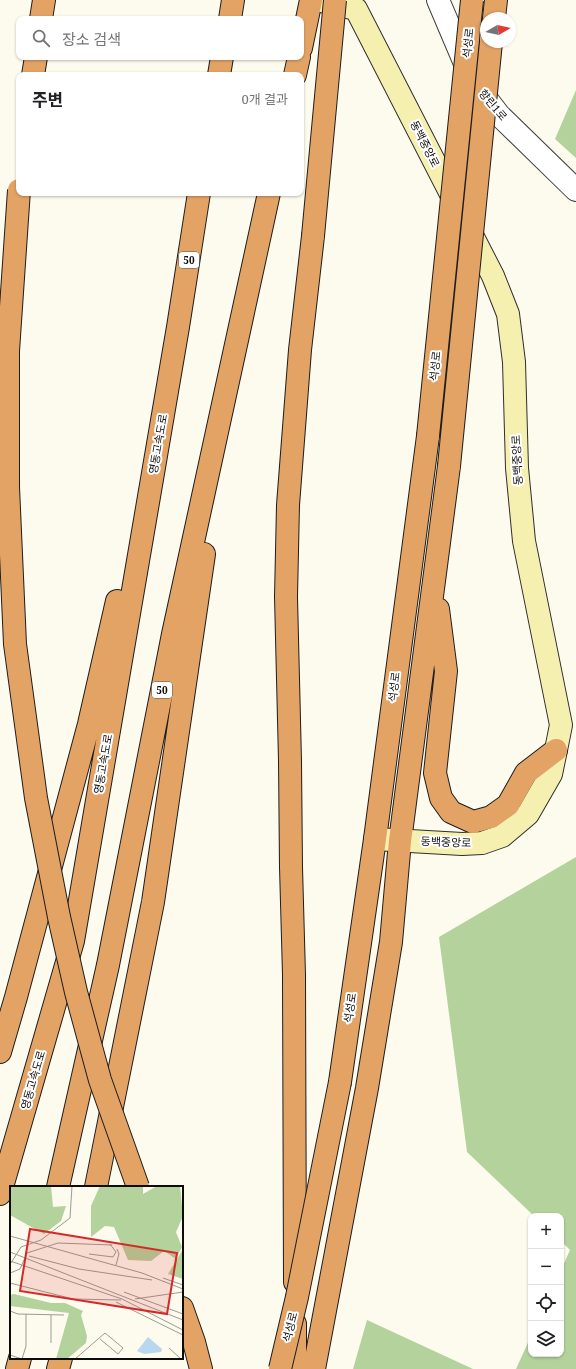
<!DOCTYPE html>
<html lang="ko">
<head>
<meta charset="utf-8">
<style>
  :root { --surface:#fff; --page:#f2f2f2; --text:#202124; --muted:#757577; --line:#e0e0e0 }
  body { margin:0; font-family:"Noto Serif","Noto Sans KR",serif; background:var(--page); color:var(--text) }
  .controls { position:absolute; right:12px; bottom:12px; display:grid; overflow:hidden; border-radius:8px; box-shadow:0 1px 3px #0004 }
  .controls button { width:36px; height:36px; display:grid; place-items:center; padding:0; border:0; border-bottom:1px solid var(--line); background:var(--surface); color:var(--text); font:20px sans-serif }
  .compass { position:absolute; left:480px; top:12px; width:36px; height:36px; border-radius:50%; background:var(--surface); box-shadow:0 1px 3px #0004; rotate:81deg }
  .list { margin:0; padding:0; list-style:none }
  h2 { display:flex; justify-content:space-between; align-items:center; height:52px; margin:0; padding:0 16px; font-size:17px }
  h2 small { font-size:13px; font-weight:400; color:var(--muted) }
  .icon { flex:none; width:22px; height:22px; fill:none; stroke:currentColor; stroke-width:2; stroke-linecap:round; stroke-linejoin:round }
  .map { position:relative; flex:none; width:576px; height:1369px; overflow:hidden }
  .search { position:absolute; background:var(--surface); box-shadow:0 1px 3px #0004; left:16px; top:16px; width:288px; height:44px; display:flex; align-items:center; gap:10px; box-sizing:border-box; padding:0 14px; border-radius:8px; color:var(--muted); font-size:15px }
  .panel { position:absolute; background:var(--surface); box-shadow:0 1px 3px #0004; left:16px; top:72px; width:288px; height:124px; border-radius:8px }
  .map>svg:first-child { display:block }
  .forest { fill:#b3d29c }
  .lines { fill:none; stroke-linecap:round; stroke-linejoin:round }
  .street-casing { stroke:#3f3f3f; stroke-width:24 }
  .secondary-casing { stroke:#2e2e2e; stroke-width:24 }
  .highway-casing { stroke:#1d1d1d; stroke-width:24 }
  .street { stroke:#fff; stroke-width:22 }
  .secondary { stroke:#f6f0b0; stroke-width:22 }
  .highway { stroke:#e3a365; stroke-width:22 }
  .highway-bridge-casing { stroke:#1d1d1d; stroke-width:24; stroke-linecap:butt }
  .highway-bridge { stroke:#e3a365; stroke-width:22 }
  .labels { text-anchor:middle; stroke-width:4; stroke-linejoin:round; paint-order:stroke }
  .shield { fill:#fff; stroke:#555; stroke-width:1 }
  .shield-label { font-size:10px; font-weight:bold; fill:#0c0c0c }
  .street-label { font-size:11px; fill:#0c0c0c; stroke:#fff }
  .inset-road { fill:none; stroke:#9d9b94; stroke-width:1 }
  .view { fill:#d62828; fill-opacity:0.15; stroke:#d62828; stroke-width:2 }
  .inset-edge { fill:none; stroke:#0c0c0c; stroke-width:2 }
</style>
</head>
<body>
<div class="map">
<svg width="576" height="1369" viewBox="0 0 576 1369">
  <rect width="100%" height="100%" fill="#fdfaee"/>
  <path class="forest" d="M576 90V158L555 139Z
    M576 857V1369H516L531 1336V1354H561V1270L570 1250 561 1241V1216H534L467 1152 439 937Z
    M367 1320 473 1369H353Z"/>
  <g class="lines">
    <defs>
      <path id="street" d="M438 0 472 80 499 115 576 190"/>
      <path id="secondary" d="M317 0 356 9 493 276 508 314 514 362 517 468 524 541 561 725 556 750 551 774 528 814 502 836 482 843 462 844 375 839"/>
      <path id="highway" d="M494 18 496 0
        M41 19 44 0
        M230 19 233 0
        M301 48 311 0
        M33 75 36 57
        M219 75 222 57
        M295 75 299 57
        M438 609 446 671 435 773 441 798 451 812 473 822 491 817 508 805 526 773 556 750
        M0 1052 16 997 89 724 117 601
        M340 1082 375 839 428 436
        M58 1187 108 965 173 634 269 193
        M96 1187 153 902 204 554
        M0 1194 73 941 178 327 199 193
        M295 1282 294 975 291 867 290 761 286 597 288 505 300 350 313 236
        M182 1308 194 1342 201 1369
        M17 1369 20 1358
        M58 1369 61 1358
        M295 1369V1324
        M314 1369 367 1088 391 942 400 841 449 466"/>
    </defs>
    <use href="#street" class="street-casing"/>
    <use href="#secondary" class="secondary-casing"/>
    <use href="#highway" class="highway-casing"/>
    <use href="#street" class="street"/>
    <use href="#secondary" class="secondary"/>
    <use href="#highway" class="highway"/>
    <defs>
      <path id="highway-bridge" d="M19 190 8 351V487L15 644 36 798 59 917 76 992 100 1080 138 1187
        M313 236 335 0
        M428 436 472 0
        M449 466 491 42
        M280 1369 297 1297 340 1082"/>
    </defs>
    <use href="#highway-bridge" class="highway-bridge-casing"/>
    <use href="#highway-bridge" class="highway-bridge"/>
  </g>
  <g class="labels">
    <g class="shield">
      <rect x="179" y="252" width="20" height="16" rx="3"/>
      <rect x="152" y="682" width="20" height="16" rx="3"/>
    </g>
    <g class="shield-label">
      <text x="189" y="264">50</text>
      <text x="162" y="694">50</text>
    </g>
    <g class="street-label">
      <text transform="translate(468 43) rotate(-84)" y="4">석성로</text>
      <text transform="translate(493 105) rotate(50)" y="4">향린1로</text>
      <text transform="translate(425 144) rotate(63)" y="4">동백중앙로</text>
      <text transform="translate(435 366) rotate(-84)" y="4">석성로</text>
      <text transform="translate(158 444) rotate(-80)" y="4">영동고속도로</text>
      <text transform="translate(517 460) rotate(-93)" y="4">동백중앙로</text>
      <text transform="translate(394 687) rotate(-83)" y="4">석성로</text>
      <text transform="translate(103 764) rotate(-80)" y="4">영동고속도로</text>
      <text transform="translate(446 842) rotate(2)" y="4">동백중앙로</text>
      <text transform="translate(350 1008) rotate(-82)" y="4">석성로</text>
      <text transform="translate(33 1080) rotate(-74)" y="4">영동고속도로</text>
      <text transform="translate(290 1327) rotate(-76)" y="4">석성로</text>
    </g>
  </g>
  <g transform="translate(10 1186)">
    <rect width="173" height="173" fill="#fdfaee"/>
    <path d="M0 0H41L43 21 56 20 51 35 34 48 0 29ZM90 0H133V8L147 0H170L173 30 166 46 172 61 166 73 154 65 141 75 118 74 104 41 95 40 81 51V20ZM173 63V93L158 88ZM4 108 41 117H55L73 125 71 129 77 150 76 157 57 173H46L59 127 0 120V109Z" fill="#b3d29c"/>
    <path d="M138 151 152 163 151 166 134 168 127 165Z" fill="#b8d8ef"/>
    <path class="inset-road" d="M0 50 132 87 173 103M0 66 173 134M79 68 103 71 106 66 100 58M19 70 69 83 142 94M0 75 112 113 173 144M1 77 11 61 31 54 60 32 62 0M106 79 109 68 107 63M0 87 10 83 17 67 48 57 102 59M153 92 173 99M0 97 63 113 111 114M114 106 173 128M125 113 173 106M106 116 173 149M0 125 8 128 54 129M41 129V157M159 162 171 173M0 169 12 173M12 173 16 160V128M65 173 95 147 113 162 108 168 90 153"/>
    <path class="view" d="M20 43 167 67 157 128 10 105Z"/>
    <rect width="173" height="173" class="inset-edge"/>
  </g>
</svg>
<div class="controls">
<button>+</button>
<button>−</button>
<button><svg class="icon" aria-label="locate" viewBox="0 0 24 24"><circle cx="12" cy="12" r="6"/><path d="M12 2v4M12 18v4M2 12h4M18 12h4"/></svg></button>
<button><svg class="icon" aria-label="layers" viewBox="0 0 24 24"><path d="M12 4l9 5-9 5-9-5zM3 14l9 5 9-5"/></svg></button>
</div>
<svg class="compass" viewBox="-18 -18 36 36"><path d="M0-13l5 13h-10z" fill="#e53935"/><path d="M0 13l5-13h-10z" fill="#757577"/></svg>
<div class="search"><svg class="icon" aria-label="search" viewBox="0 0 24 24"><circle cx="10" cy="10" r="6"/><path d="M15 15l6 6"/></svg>장소 검색</div>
<section class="panel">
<h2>주변<small>0개 결과</small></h2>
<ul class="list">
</ul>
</section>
</div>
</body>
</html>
